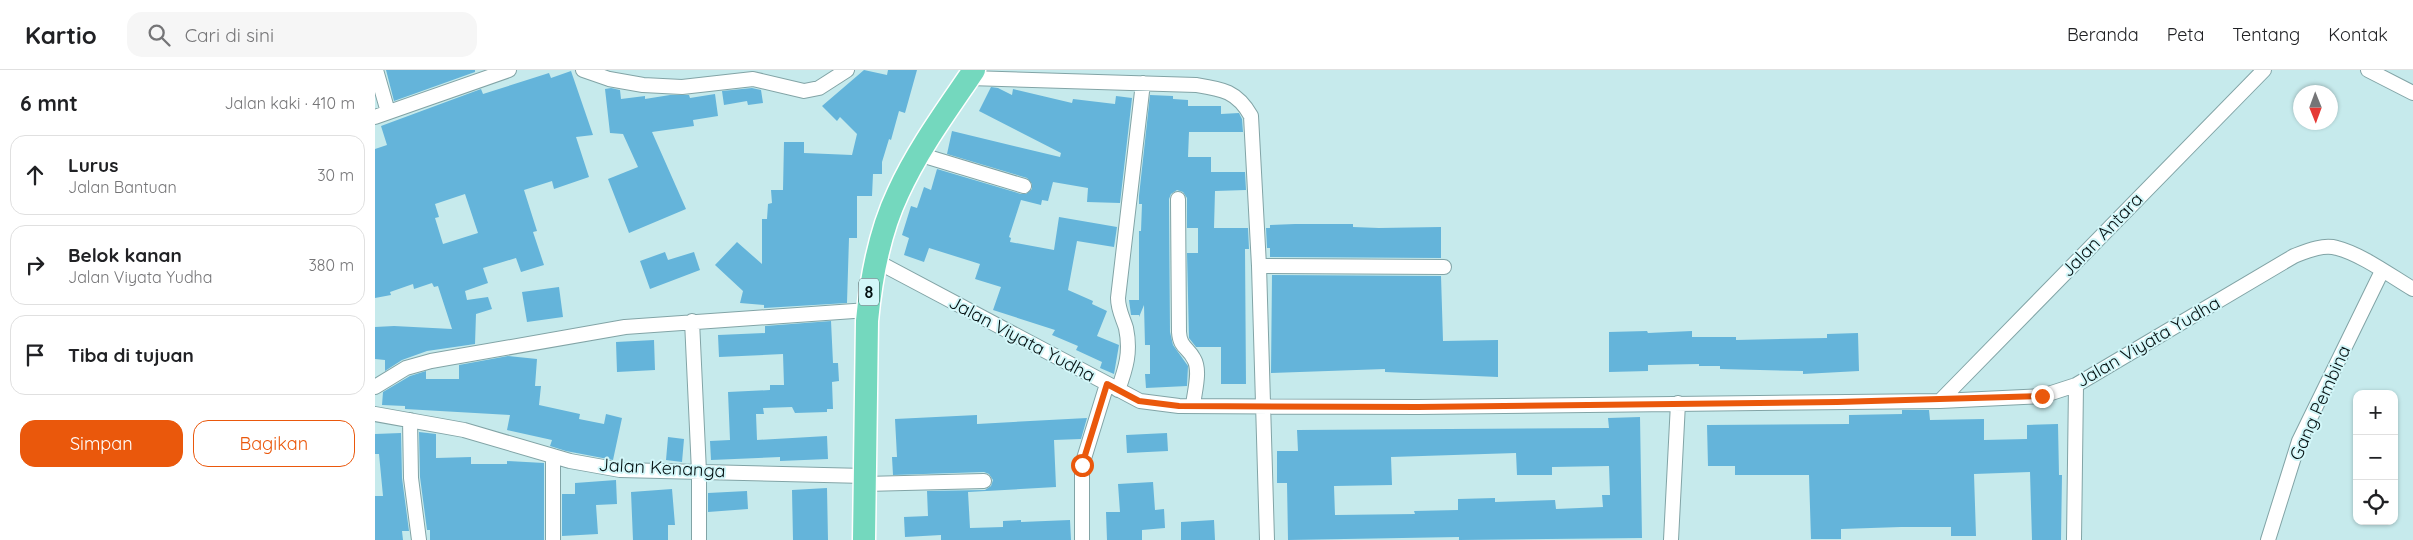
<!DOCTYPE html>
<html lang="id">
<head>
<meta charset="utf-8">
<style>
  :root { --surface:#fff; --page:#f6f6f6; --text:#202124; --muted:#757577; --line:#e0e0e0; --accent:#ea580c }
  body { margin:0; font-family:Quicksand,sans-serif; background:var(--page); color:var(--text) }
  .controls { position:absolute; right:15px; bottom:15px; display:grid; overflow:hidden; border-radius:10px; box-shadow:0 1px 4px #0004 }
  .controls button { width:45px; height:45px; display:grid; place-items:center; padding:0; border:0; border-bottom:1px solid var(--line); background:var(--surface); color:var(--text); font:25px sans-serif }
  .compass { position:absolute; left:1918px; top:15px; width:45px; height:45px; border-radius:50%; background:var(--surface); box-shadow:0 1px 4px #0004; rotate:179deg }
  .stop { position:absolute; width:15px; height:15px; margin:-11px; border:4px solid #ea580c; border-radius:50%; background:#fff }
  .stop.end { background:#ea580c; border-color:#fff; box-shadow:0 1px 5px #0008 }
  .list { margin:0; padding:0; list-style:none }
  h2 { display:flex; justify-content:space-between; align-items:center; height:65px; margin:0; padding:0 20px; font-size:21px }
  h2 small { font-size:16px; font-weight:400; color:var(--muted) }
  .list li { display:grid; grid-template-columns:32px 1fr auto; gap:15px; align-items:center; box-sizing:border-box; height:80px; margin:0 10px 10px; padding:0 10px; border:1px solid var(--line); border-radius:15px }
  .list b { display:block; font-size:19px; white-space:nowrap }
  .list p { margin:0; font-size:16px; white-space:nowrap; color:var(--muted) }
  .list em { font-size:16px; font-style:normal; color:var(--muted) }
  .actions { display:flex; gap:10px; padding:15px 20px }
  .actions a { flex:1; padding:11px 0; border:1px solid var(--accent); border-radius:15px; text-align:center; font-size:18px; color:var(--accent) }
  .actions .main { background:var(--accent); color:#fff }
  .icon { flex:none; width:28px; height:28px; fill:none; stroke:currentColor; stroke-width:2; stroke-linecap:round; stroke-linejoin:round }
  .map { position:relative; flex:none; width:2038px; height:470px; overflow:hidden }
  header { display:flex; align-items:center; gap:30px; box-sizing:border-box; height:70px; padding:0 25px; background:var(--surface); border-bottom:1px solid var(--line) }
  header strong { font-size:24px }
  nav { display:flex; gap:28px; margin-inline-start:auto; font-size:18px }
  .search { width:350px; height:45px; background:var(--page); display:flex; align-items:center; gap:12px; box-sizing:border-box; padding:0 18px; border-radius:15px; color:var(--muted); font-size:19px }
  main { display:flex }
  aside { flex:1; background:var(--surface) }
  .map>svg:first-child { display:block }
  .building { fill:#64b4da; fill-rule:evenodd }
  .lines { fill:none; stroke-linecap:round; stroke-linejoin:round }
  .minor-casing { stroke:#82a4a6; stroke-width:16 }
  .trunk-casing { stroke:#fff; stroke-width:25 }
  .minor { stroke:#fff; stroke-width:14 }
  .trunk { stroke:#74d8be; stroke-width:22 }
  .route { stroke:#ea580c; stroke-width:6 }
  .labels { text-anchor:middle; stroke-width:4; stroke-linejoin:round; paint-order:stroke }
  .shield { fill:#d3f7f9; stroke:#425557; stroke-width:1 }
  .shield-label { font-size:16px; font-weight:bold; fill:#041011 }
  .street-label { font-size:18px; fill:#041011; stroke:#d3f7f9 }
</style>
</head>
<body>
<header>
<strong>Kartio</strong>
<div class="search"><svg class="icon" aria-label="search" viewBox="0 0 24 24"><circle cx="10" cy="10" r="6"/><path d="M15 15l6 6"/></svg>Cari di sini</div>
<nav><a>Beranda</a><a>Peta</a><a>Tentang</a><a>Kontak</a></nav>
</header>
<main>
<aside>
<h2>6 mnt<small>Jalan kaki · 410 m</small></h2>
<ul class="list">
<li><svg class="icon" aria-label="ahead" viewBox="0 0 24 24"><path d="M12 20V5M6 11l6-6 6 6"/></svg><div><b>Lurus</b><p>Jalan Bantuan</p></div><em>30 m</em></li>
<li><svg class="icon" aria-label="right" viewBox="0 0 24 24"><path d="M7 20v-9h11M14 6l5 5-5 5"/></svg><div><b>Belok kanan</b><p>Jalan Viyata Yudha</p></div><em>380 m</em></li>
<li><svg class="icon" aria-label="arrive" viewBox="0 0 24 24"><path d="M6 21V4h12l-3 4 3 4H6"/></svg><div><b>Tiba di tujuan</b></div></li>
</ul>
<div class="actions"><a class="main">Simpan</a><a>Bagikan</a></div>
</aside>
<div class="map">
<svg width="2038" height="470" viewBox="0 0 2038 470">
  <rect width="100%" height="100%" fill="#c6eaec"/>
  <path class="building" d="M11 0H100V2L19 31Z
    M489 0 512 5 513 0H542L530 43 524 41 516 70 514 69 507 92V104H498L497 126H482V168H474L472 233 389 238V235L365 233 368 221 340 195 362 172 387 194V149H392L393 134 397 133 396 120H408L409 72H429V83L477 85 482 64 465 47 462 51 447 36Z
    M196 1 218 65 201 67 214 107 179 119 177 111 149 120 162 161 158 162 169 195 146 202 141 188 108 198 113 213 90 221 92 230 113 227 117 239 101 244 100 274 52 281 27 290 10 301V290L0 289V257L19 256 77 259 63 216 59 217 57 213 39 219 38 214 15 222 16 225 0 228V79L12 75 6 56 106 19 108 24 174 3 176 8ZM90 124 103 163 68 174 60 148 64 147 60 134Z
    M616 17 623 18 637 25 638 19 697 33 698 29 740 34 741 26 757 28 745 133 712 132 713 118 678 112 673 131 667 130 666 135 646 130 634 167 636 168 635 172 679 180 684 147 742 157 739 177 702 171 693 220 718 231 717 234 732 241 722 266 744 275 739 304 725 298 727 292 701 280 703 276 677 265 680 260 618 240 626 217 600 209 605 194 554 178 549 192 529 185 534 168 527 165 536 136 542 138 549 117 556 120 562 99 646 124H651L657 119V114L652 108 572 84 577 61 685 87 686 83 604 41Z
    M236 18 245 20 246 29 270 26V29L295 25H314L315 28 340 24 343 46 318 50 319 56 277 62 311 139 254 163 233 109 263 97 248 64 235 63 230 19Z
    M377 18 386 20 388 33 373 35 372 31 349 35 347 21Z
    M775 25 798 26V29L813 30V36H846V44L864 43 867 49 868 62H814L813 87H836V102H870L871 120 840 121 839 158H873L874 179H870L871 314H846V277H821L814 268 812 183H823V158H812V128L808 122 802 120 796 124 794 129 795 262 798 275 813 296 812 316 771 318 770 304H775V275H770L769 235 764 247V245H756L754 230H764V161H766L767 134H764V126Z
    M920 154H978V157L1004 158 1066 157V188L895 187V178H892L891 158H895V155Z
    M290 182 293 190 319 182 325 200 275 219 265 191Z
    M897 205 1066 206 1068 271 1123 270V307L1010 302V299L896 303Z
    M184 217 188 247 152 252 147 222Z
    M456 251 458 293H463L464 311 457 312 458 339H452V342L420 343 417 337 388 338 389 344H381L382 370 452 366 453 389 405 391V387L336 390 335 371 355 370 353 322 395 320V315H409L408 284 344 287 343 265 390 263V256Z
    M1272 261 1273 263 1317 261V267H1361V270L1452 268V264L1483 263 1484 301 1428 304V301L1345 299V296H1324V294L1273 295V301L1234 302V262Z
    M279 270 280 300 242 302 241 272Z
    M133 286 162 289 160 316H166L164 335 205 344 204 349 229 354 231 344 247 348 238 390 191 381 175 376 177 370 132 360 135 345 30 339V336L7 335 8 322 35 306 51 301V309H84V295Z
    M1527 340H1554L1555 350 1609 349V370L1652 369V355L1683 354 1684 405H1687L1686 470H1657L1655 402 1599 404 1601 466H1576V457H1526L1466 459V469H1436L1434 405H1360V396H1333L1332 355 1474 354V345L1527 344Z
    M602 345V354L712 348 706 369 679 370 681 417 593 422 595 458 628 457V451L646 450V452L695 450 696 470H566V465L530 467 529 447 553 446 552 421 610 420 616 416 618 410 614 404 609 402 518 405 517 387H522L520 349Z
    M1265 347 1267 468 1084 470V467L913 470 912 413H902V381H923L922 360 1234 358 1233 348ZM1141 383 1142 405H1177V397L1234 396 1235 425H1227L1228 437 1181 439 1180 430 1120 432V428L1083 429V440L1039 441 1040 444 960 445 959 416 1017 415 1016 387Z
    M44 362 61 364V388L96 387V394H132V391L169 393V470H55V460H52L45 407Z
    M26 363 27 408 34 461H27L28 470H0V426H8L4 384H0V364Z
    M792 363 793 381 752 383 751 365Z
    M293 367 309 369 307 392 291 390Z
    M241 410 242 434 221 435 223 464 187 466V424H200V413Z
    M778 412 780 440 789 439 790 458 767 460V470H732L731 442H745L743 414Z
    M452 418 453 470H418L417 420Z
    M297 419 300 455H293V470H258L256 422Z
    M372 421 373 439 333 442V423Z
    M839 450 840 470H806V452Z"/>
  <g class="lines">
    <defs>
      <path id="minor" d="M1 0 13 42
        M208 0 234 9 268 15 307 17 378 9 429 21 444 18 472 0
        M1993 0 2038 23
        M594 8 821 15C847 19 862 21 876 46L884 196 892 470
        M0 47 134 0
        M543 84 649 116
        M803 129 804 262C805 278 813 277 819 289 826 301 819 323 818 336
        M501 191 765 331 804 336 1043 337 1565 331 1667 326 1701 315 1919 186C1932 181 1948 174 1962 178 1986 184 2016 206 2038 219
        M884 196 1069 197
        M317 251 324 402V470
        M0 317 31 298 56 291 250 257 493 240
        M743 320C751 298 756 282 751 258 748 248 743 240 743 228L768 13
        M1565 331 1889 0
        M0 344 89 360 195 391 245 400 490 406
        M35 350 36 408 44 470
        M178 386V470
        M490 414 609 411
        M707 470V395L732 314
        M1296 470 1303 333
        M1699 470 1701 315
        M1893 470 1924 371 2007 201"/>
      <path id="trunk" d="M489 470 492 251C496 208 504 163 523 123 543 79 572 40 599 0"/>
    </defs>
    <use href="#minor" class="minor-casing"/>
    <use href="#trunk" class="trunk-casing"/>
    <use href="#minor" class="minor"/>
    <use href="#trunk" class="trunk"/>
  </g>
  <g class="lines">
    <path class="route" d="M707 395 732 314 764 331 804 336 1043 337 1462 332 1667 326"/>
  </g>
  <g class="labels">
    <rect class="shield" x="484" y="208.5" width="20" height="27" rx="4"/>
    <g class="shield-label">
      <text x="494" y="228">8</text>
    </g>
    <g class="street-label">
      <text transform="translate(1727 165) rotate(-46)" y="6">Jalan Antara</text>
      <text transform="translate(647 269) rotate(28)" y="6">Jalan Viyata Yudha</text>
      <text transform="translate(1773 272) rotate(-30)" y="6">Jalan Viyata Yudha</text>
      <text transform="translate(1945 333) rotate(-66)" y="6">Gang Pembina</text>
      <text transform="translate(287 398) rotate(3)" y="6">Jalan Kenanga</text>
    </g>
  </g>
</svg>
<div class="controls">
<button>+</button>
<button>−</button>
<button><svg class="icon" aria-label="locate" viewBox="0 0 24 24"><circle cx="12" cy="12" r="6"/><path d="M12 2v4M12 18v4M2 12h4M18 12h4"/></svg></button>
</div>
<svg class="compass" viewBox="-18 -18 36 36"><path d="M0-13l5 13h-10z" fill="#e53935"/><path d="M0 13l5-13h-10z" fill="#757577"/></svg>
<div class="stop" style="left:707px;top:395px"></div>
<div class="stop end" style="left:1667px;top:326px"></div>
</div>
</main>
</body>
</html>
